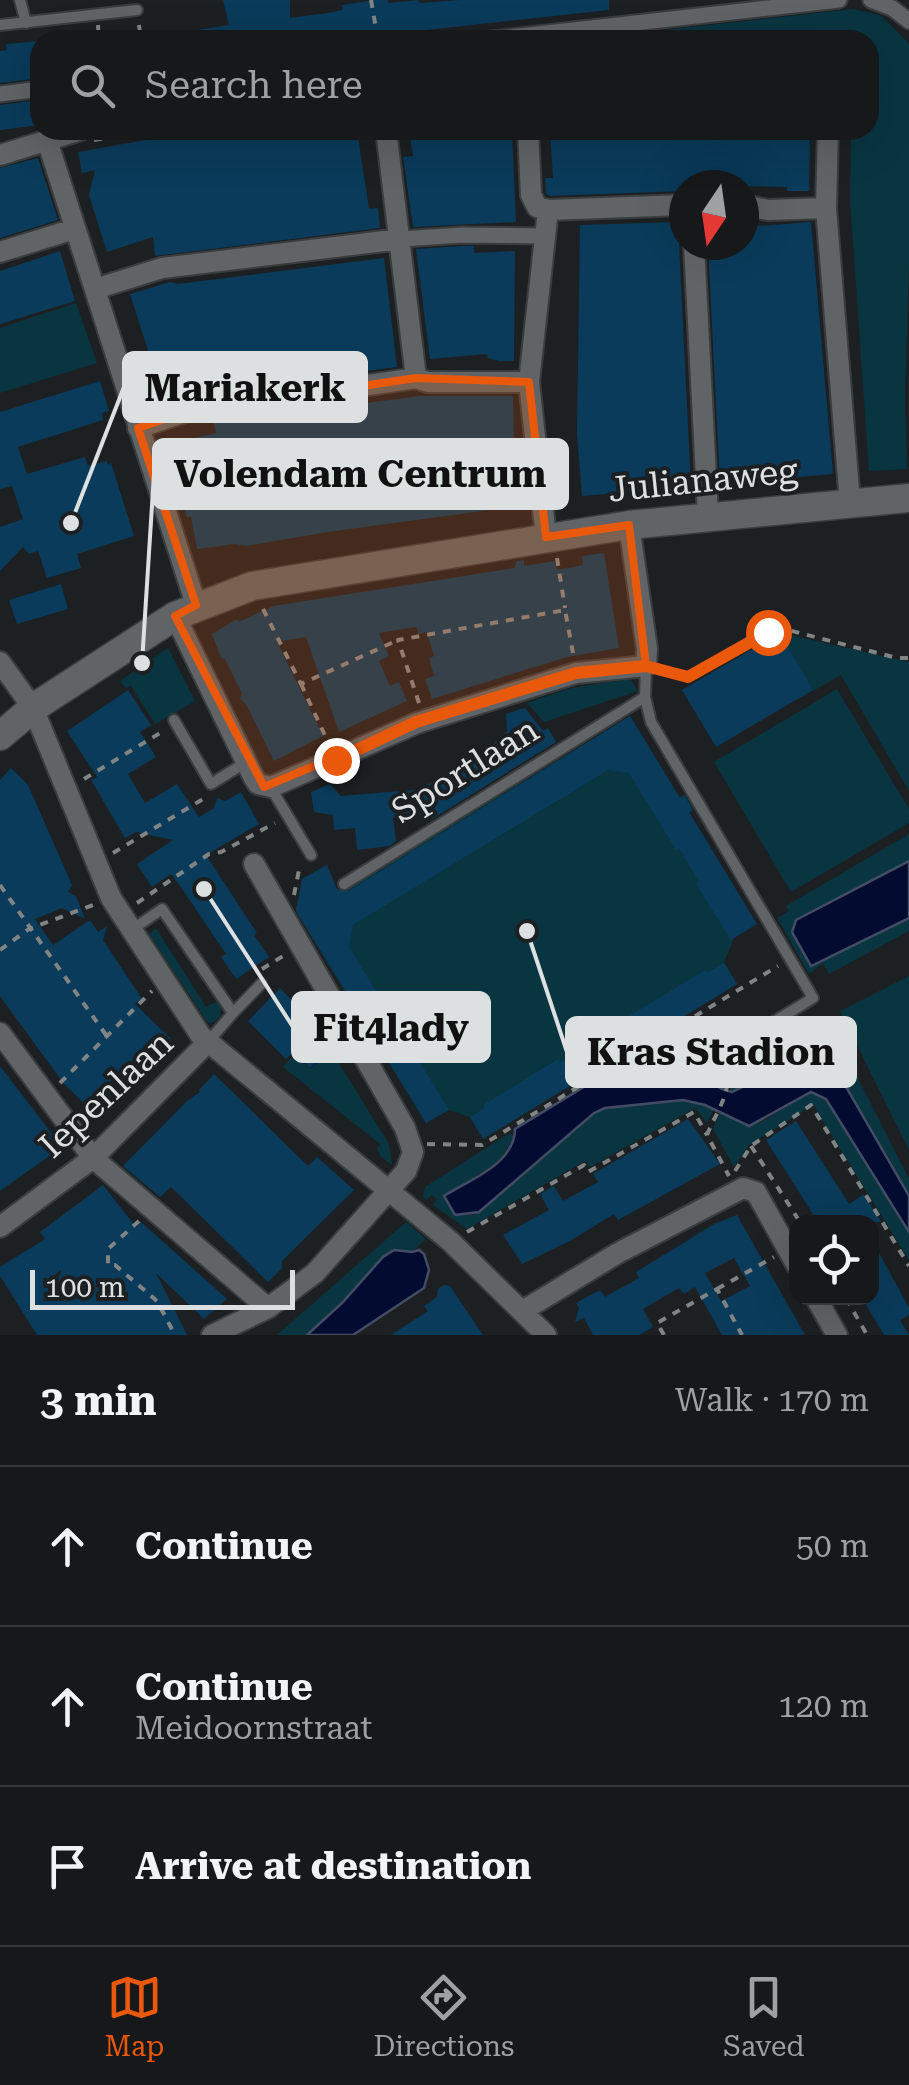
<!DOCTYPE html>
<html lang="en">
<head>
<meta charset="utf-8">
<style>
  :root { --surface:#16181a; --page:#232527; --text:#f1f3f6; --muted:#9ea0a2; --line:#353739; --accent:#ea580c }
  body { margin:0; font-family:"Roboto Serif",serif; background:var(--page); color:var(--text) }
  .controls { position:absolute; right:30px; bottom:30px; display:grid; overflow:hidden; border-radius:20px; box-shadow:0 10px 40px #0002 }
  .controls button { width:90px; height:90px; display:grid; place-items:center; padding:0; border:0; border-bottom:2px solid var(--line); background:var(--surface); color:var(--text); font:50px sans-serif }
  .compass { position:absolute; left:669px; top:170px; width:90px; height:90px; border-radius:50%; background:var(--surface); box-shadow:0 10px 40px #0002; rotate:193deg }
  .scale { position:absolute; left:30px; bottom:25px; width:265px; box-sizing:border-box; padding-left:10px; border:5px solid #dde0e0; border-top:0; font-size:28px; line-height:35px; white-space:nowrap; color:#dde0e0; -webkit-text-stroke:8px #1d2022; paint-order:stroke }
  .stop { position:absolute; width:30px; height:30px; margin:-22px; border:8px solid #ea580c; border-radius:50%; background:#fff }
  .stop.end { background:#ea580c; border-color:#fff; box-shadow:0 2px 10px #0008 }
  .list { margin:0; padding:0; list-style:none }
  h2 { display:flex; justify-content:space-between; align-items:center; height:130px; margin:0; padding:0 40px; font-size:42px }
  h2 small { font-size:32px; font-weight:400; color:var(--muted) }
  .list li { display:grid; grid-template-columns:65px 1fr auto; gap:30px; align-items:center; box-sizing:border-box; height:160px; padding:0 40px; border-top:2px solid var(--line) }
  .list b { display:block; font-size:38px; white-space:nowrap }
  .list p { margin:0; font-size:32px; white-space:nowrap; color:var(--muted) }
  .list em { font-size:32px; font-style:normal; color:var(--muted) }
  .icon { flex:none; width:55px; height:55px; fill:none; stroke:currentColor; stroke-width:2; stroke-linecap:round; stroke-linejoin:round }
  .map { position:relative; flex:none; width:909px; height:1335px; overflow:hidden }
  .search { position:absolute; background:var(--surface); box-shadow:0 10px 40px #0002; left:30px; right:30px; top:30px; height:110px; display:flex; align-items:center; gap:25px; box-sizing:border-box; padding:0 35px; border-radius:30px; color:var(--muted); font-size:38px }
  .sheet { height:610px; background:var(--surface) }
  nav { display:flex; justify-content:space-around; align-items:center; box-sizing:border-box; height:140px; border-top:2px solid var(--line); background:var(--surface); font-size:28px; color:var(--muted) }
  nav a { display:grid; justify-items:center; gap:5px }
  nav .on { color:var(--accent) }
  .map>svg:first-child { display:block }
  .green { fill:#093541 }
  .water { fill:#030c30; stroke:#444c65; stroke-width:2.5 }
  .building { fill:#0a3b5a; fill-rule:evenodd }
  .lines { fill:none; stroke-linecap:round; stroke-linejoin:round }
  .service-casing { stroke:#3a3d3e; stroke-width:14 }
  .pedestrian-casing { stroke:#3a3d3e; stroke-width:19 }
  .minor-casing { stroke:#3a3d3e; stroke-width:24 }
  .secondary-casing { stroke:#3a3d3e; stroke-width:31 }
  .path { stroke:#818485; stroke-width:4; stroke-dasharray:8 8; stroke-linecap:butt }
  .service { stroke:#606466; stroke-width:10 }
  .pedestrian { stroke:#606466; stroke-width:15 }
  .minor { stroke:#606466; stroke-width:20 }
  .secondary { stroke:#606466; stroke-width:28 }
  .route { stroke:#ea580c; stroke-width:12 }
  .marked { fill:#e8590c; fill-opacity:0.2; stroke:#e8590c; stroke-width:8; stroke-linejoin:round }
  .labels { text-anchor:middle; stroke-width:8; stroke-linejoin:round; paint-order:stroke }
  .street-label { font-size:35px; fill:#dde0e0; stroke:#1d2022 }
  .leader { fill:none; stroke:#dde0e0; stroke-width:4 }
  .callout-dot { fill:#dde0e0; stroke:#1d2022; stroke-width:4 }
  .callout { fill:#dde0e0; stroke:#dde0e0; stroke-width:4 }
  .callout-label { font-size:38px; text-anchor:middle; font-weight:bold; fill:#111 }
</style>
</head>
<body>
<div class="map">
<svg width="909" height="1335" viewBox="0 0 909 1335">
  <rect width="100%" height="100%" fill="#1d2022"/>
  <path class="green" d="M853 9 880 15 909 44V261L905 399 907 469 869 471 850 200 851 130H869V40H574Z
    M76 303 97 363 0 393V328Z
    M785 634 909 662V791L841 675 813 691 781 635Z
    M168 648 195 701 155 724 131 686 126 688 120 681Z
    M630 679 638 691 544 722 527 703 571 688Z
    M837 689 909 809V823L791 892 714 762Z
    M630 716 679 797 685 795 694 809 689 813 734 938 724 962 737 984 483 1139 470 1117 449 1110 426 1123 296 912 302 880 319 869 337 895Z
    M909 834V861L796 920 811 966 909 918V931L829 974 823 963 809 974 777 918 789 911 786 906Z
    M156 928 206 1007 217 1001 221 1007 220 1016 213 1023H208L149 934Z
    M909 976V1150L840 1011Z
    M819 1024 830 1045 839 1041 909 1179V1196L838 1073 770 1074 738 1090 729 1091 739 1072Z
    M675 1031 685 1046 706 1032 714 1047 709 1051 726 1076 723 1090C707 1082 693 1074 675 1072 654 1070 637 1076 615 1068Z
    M335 1032 337 1036 341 1033 337 1060 389 1144 392 1165 381 1157 377 1149 380 1144 283 1067 295 1054 310 1069 336 1045 329 1036Z
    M811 1092 826 1099 909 1232V1260L813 1105 749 1145 734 1167 713 1129 720 1113C768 1141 770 1106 811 1092Z
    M683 1100 714 1109 707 1123 695 1108 590 1167 585 1161 467 1229 433 1205 437 1199 432 1195 426 1200 423 1197 425 1187 508 1134 516 1136 498 1162 444 1196 455 1214 474 1215 600 1109Z
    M406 1222 426 1239C389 1274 345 1300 307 1335H277Z"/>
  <path class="water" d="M909 861V918L811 966 792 932 796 920Z
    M815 1056 826 1060 838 1073 909 1196V1232L826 1099 811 1092 749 1126 705 1105 683 1100 605 1108 594 1113 479 1212 455 1215 444 1196C469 1180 515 1164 515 1129L615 1068C642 1077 664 1066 688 1072 704 1076 715 1089 732 1092L802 1059Z
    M394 1250 412 1252 419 1250 424 1254 429 1270 424 1288 353 1335H307L342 1303 383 1257Z"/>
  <path class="building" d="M223 0H290V18L328 13 343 10 342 5 374 0H388V3L418 0 419 3 460 0H609V10L408 32 391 35 389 40 385 36 350 40H179L178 33 229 25Z
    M40 41V78L0 83V51L7 50 6 44Z
    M40 100V125L0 130V105Z
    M202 130H357L369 209 378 208 380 228 155 256 153 237 107 252 89 195 95 170 82 173 78 152Z
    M409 130H512L516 222 413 227 403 157 413 156Z
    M550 130H810L809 191H787V187L684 185V191L550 196 546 194 545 178H553Z
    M38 158 58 220 0 238V168Z
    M678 222 691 487 582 496 577 434 580 225Z
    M811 222 833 474 720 484 708 245H744V227Z
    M462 246H474V253L515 251 514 361H499L488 358 487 354 430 359 416 249Z
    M60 251 75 301 0 324V271Z
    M384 258 397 367 196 393 165 404 130 294 170 282 178 284Z
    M100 381 109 411 102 413 103 420 18 447 27 474 85 457 88 466 107 461 108 465 111 463 134 536 77 554 81 568 47 578 38 551 29 554 23 547 0 571V527L23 519 12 486 0 489V412Z
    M420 396H513L514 450 498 452 503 485 513 484 514 496 527 505 328 532 246 546 235 544 197 549 191 517H187L163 445 216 433 214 423Z
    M604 553 619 648 567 657 432 699 425 679 434 676 429 658 434 656 427 632 418 634 417 627 379 633 389 656 379 661 390 686 399 682 407 701 339 732 306 637 277 642 323 736 274 761 247 706 240 698 242 694 225 659 221 658 212 634 237 619 239 622 273 606 514 568 517 561 524 560V566L555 561 557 570 583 565 582 556Z
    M61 584 68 609 17 624 9 600Z
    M780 633 813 690 716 747 682 690Z
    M128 690 151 725 140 732 156 757 128 774 145 803 177 784 199 817 214 808 217 798 225 801 241 792 259 824 206 855 257 933 254 935 269 957 236 979 221 957 226 954 181 887 171 874 152 887 137 864 173 840 136 832 125 838 91 780 97 777 67 731Z
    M525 708 543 731 548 728 556 742 429 821V814L393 818 396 841 389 846 357 850 355 828 334 830 333 815 314 812 311 792 330 784 341 796 425 789V785L447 778 494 743 507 731 506 714Z
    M630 716 680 798 684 795 692 810 689 812 757 924 731 940 696 884 699 882 679 848 676 850 629 773 608 770 353 925 349 947 449 1110 426 1123 296 910 302 879 327 865 337 889 349 891Z
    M11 768 28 785 72 885 68 892 76 896 85 919 62 908 35 919 53 945 90 920 98 932 107 926 103 940 142 999 135 1004 171 1039 96 1115 64 1084 0 996V780Z
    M724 963 737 984 483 1139 470 1117 485 1108 483 1105 558 1059 560 1062 593 1043 591 1039 705 970 707 973Z
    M280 988 333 1044 310 1068 294 1051 286 1059 248 1021Z
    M0 1066 62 1147 0 1191Z
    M214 1074 308 1166 317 1157 354 1190 282 1261V1268L268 1282 171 1187 160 1197 123 1166 187 1101 200 1092 199 1090Z
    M688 1119 720 1164 618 1220 614 1214 570 1241 522 1264 503 1235 549 1210 540 1194 554 1186 563 1201 598 1182 593 1174Z
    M796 1121 849 1204 864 1194 881 1222H818L766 1140Z
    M103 1185 136 1227 141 1222 227 1299 204 1319 156 1273 187 1335H37L0 1276V1267L45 1239 40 1232Z
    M737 1215 805 1335H722L695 1287 684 1294 679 1288 643 1309 653 1327 639 1335H593L584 1318 575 1322 579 1308 576 1303 600 1290 605 1297 639 1278 636 1272 714 1224ZM734 1258 750 1286 721 1301 705 1273Z
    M872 1240 909 1308V1315L900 1320 909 1335H884L862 1298H872Z
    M444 1285 450 1286 483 1335H391L428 1311 424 1306 437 1297 438 1289Z"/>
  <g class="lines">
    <defs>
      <path id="service" d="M20 0 26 23
        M0 25 137 10
        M645 697 651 722 813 998 721 1054
        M174 720 211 784 246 762
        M271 788 311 855
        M344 884 645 697 646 667
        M130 931 162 909 233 1013 208 1042
        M233 1013 261 984"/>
      <path id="pedestrian" d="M871 0 892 8 909 21
        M484 40 839 0
        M0 94 40 89
        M401 239 462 235 545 236"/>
      <path id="minor" d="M386 130 416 378
        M528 130 531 195 537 207 548 210 684 205
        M828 130 826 208 850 503
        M47 140 196 605
        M0 155 81 130
        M744 205 768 210 826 208
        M694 245 708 516
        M0 252 74 229
        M95 289 162 268 401 239
        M138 428 185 412 416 378 428 382H529
        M546 537 529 382 548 210
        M175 616 254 778 258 784 271 787 417 723 576 673 646 666 647 649 629 525
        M0 662 33 708 111 898 201 1036 450 1241 546 1335
        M0 1033 93 1158 268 1308
        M0 1227 93 1158 207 1043
        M816 1298 837 1335
        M524 1310 618 1253 743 1188 756 1192 796 1264
        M212 1335 268 1308 315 1273 406 1171 413 1152 405 1128 254 864"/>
      <path id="secondary" d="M0 736 33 708 175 616 252 586 629 525 909 498"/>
    </defs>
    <use href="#service" class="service-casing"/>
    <use href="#pedestrian" class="pedestrian-casing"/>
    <use href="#minor" class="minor-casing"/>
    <use href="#secondary" class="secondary-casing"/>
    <path class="path" d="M371 0 378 40
      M98 25 99 40
      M139 25 141 40
      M94 140 154 130
      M557 558 565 608
      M263 609 301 684 398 640
      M661 670 689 677 780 628 897 658H909
      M301 684 328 742
      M419 703 398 640 565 610 573 653
      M84 779 165 730
      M113 853 208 796
      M0 885 106 1035
      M294 895 300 865
      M137 903 209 854 221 852 275 823
      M0 950 29 929 93 905
      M262 969 283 956
      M724 1068C736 1086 714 1116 707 1135L729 1176
      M60 1083 152 991
      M427 1144 482 1145 778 966
      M751 1146 800 1222
      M735 1171 751 1146 811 1105 909 1266
      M139 1221 108 1249V1265H115L157 1301 175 1335
      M467 1232 584 1165 588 1172 694 1112 707 1135
      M717 1289 774 1257
      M846 1298 867 1335
      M664 1335 657 1323 717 1289 742 1335"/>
    <use href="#service" class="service"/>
    <use href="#pedestrian" class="pedestrian"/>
    <use href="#minor" class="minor"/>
    <use href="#secondary" class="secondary"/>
  </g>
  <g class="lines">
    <path class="route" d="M336 760 416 722 576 673 646 666 688 677 768 632"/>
  </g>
  <path class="marked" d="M416 378 529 382 546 537 629 525 646 666 576 673 417 723 264 787 175 616 196 605 138 428 185 412Z"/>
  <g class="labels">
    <g class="street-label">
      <text transform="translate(703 480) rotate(-6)" y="12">Julianaweg</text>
      <text transform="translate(465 770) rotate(-32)" y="12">Sportlaan</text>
      <text transform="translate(106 1094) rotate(-43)" y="12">Iepenlaan</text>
    </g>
  </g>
  <path class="leader" d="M71 523L124 387M142 663L154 474M204 889L293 1027M527 931L567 1052"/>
  <g class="callout-dot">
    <circle cx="71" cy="523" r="10"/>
    <circle cx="142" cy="663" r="10"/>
    <circle cx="204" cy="889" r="10"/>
    <circle cx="527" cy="931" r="10"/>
  </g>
  <g class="callout">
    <rect x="124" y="353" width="242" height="68" rx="10"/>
    <rect x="154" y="440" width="413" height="68" rx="10"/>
    <rect x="293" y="993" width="196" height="68" rx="10"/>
    <rect x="567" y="1018" width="288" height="68" rx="10"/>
  </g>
  <g class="callout-label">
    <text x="245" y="401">Mariakerk</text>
    <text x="360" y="487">Volendam Centrum</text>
    <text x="391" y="1041">Fit4lady</text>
    <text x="711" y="1065">Kras Stadion</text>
  </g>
</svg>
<div class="controls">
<button><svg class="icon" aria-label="locate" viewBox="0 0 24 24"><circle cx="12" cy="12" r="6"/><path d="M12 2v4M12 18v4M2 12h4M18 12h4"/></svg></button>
</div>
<svg class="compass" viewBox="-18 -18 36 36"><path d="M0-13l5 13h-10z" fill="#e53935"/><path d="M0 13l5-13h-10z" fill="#9ea0a2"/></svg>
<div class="scale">100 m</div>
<div class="stop" style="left:768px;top:632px"></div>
<div class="stop end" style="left:336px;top:760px"></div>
<div class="search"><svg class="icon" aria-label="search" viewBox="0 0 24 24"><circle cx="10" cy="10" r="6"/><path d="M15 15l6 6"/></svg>Search here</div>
</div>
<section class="sheet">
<h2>3 min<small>Walk · 170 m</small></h2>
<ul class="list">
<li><svg class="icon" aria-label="ahead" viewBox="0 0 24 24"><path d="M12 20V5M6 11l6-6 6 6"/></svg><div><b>Continue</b></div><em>50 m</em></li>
<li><svg class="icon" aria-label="ahead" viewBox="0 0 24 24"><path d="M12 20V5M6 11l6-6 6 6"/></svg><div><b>Continue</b><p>Meidoornstraat</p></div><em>120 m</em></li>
<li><svg class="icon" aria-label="arrive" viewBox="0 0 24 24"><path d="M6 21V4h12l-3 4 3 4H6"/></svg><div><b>Arrive at destination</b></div></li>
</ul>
</section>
<nav>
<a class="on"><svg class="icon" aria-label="map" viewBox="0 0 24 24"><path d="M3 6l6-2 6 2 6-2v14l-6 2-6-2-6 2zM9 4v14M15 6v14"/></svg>Map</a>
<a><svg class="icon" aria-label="directions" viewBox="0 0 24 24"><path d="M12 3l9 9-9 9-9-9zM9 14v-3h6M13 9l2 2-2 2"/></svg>Directions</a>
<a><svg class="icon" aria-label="saved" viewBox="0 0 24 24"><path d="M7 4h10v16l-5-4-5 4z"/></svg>Saved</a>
</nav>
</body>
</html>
